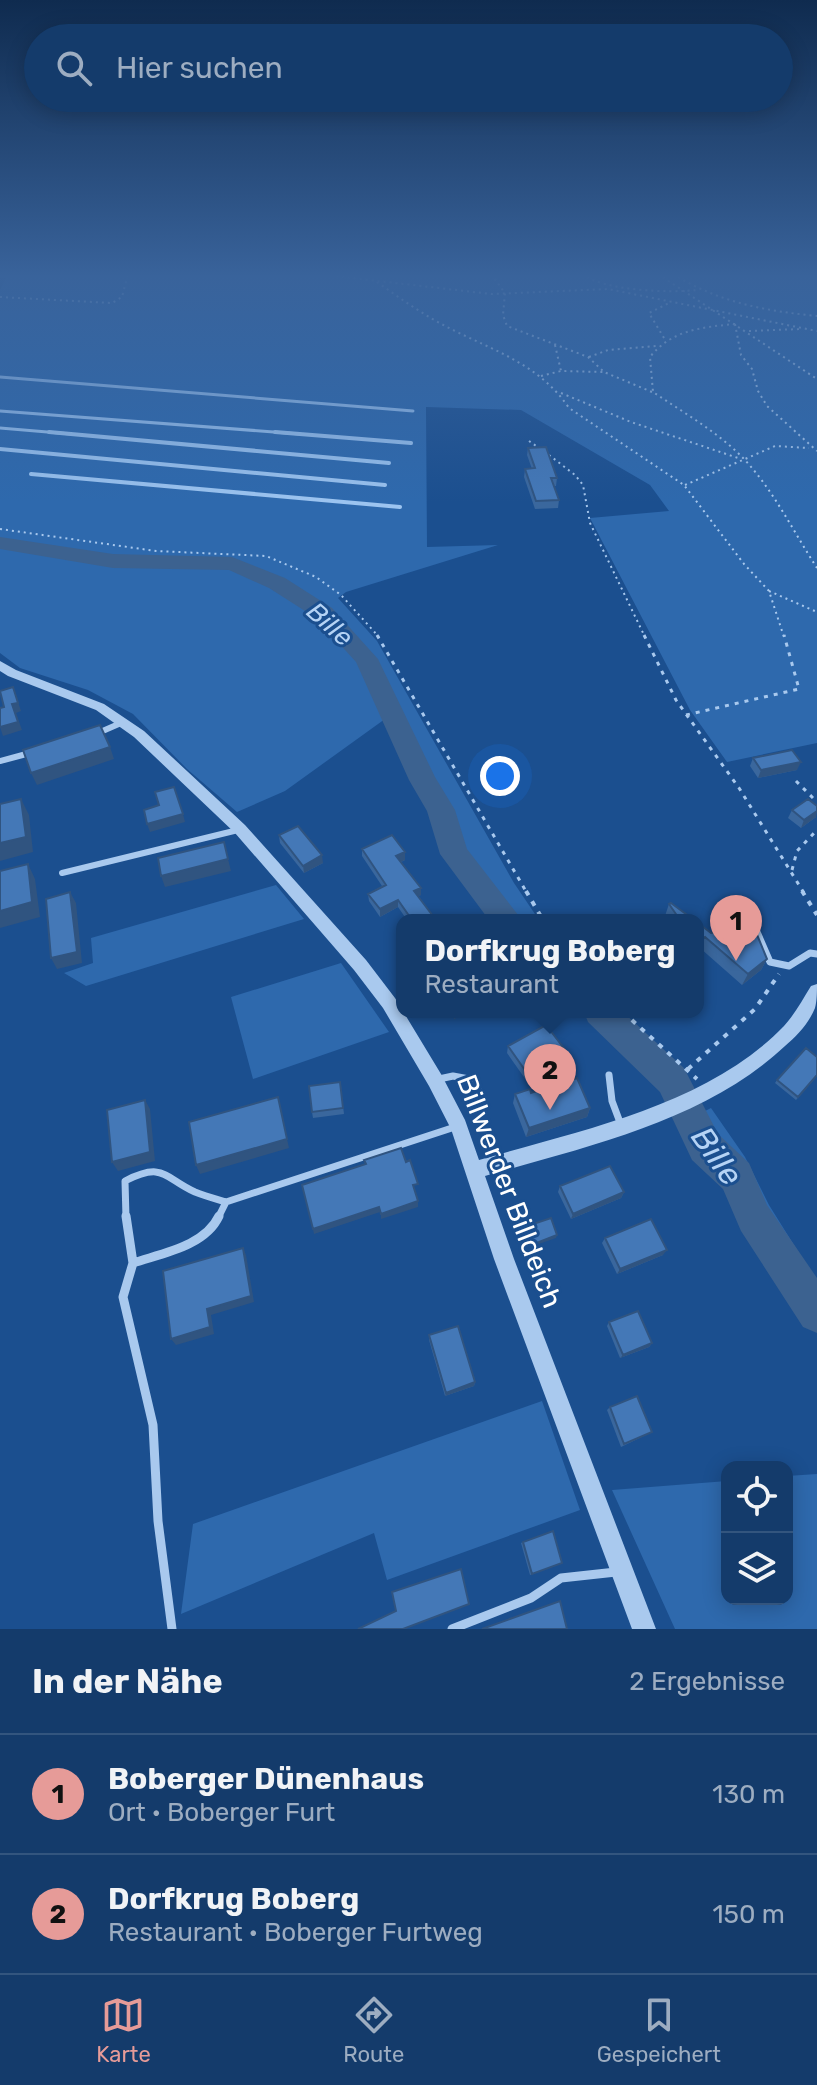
<!DOCTYPE html>
<html lang="de">
<head>
<meta charset="utf-8">
<style>
  :root { --surface:#143b6b; --page:#1d4271; --text:#f1f3f6; --muted:#9dadc1; --line:#33557e; --accent:#e69b98 }
  body { margin:0; font-family:Rubik,sans-serif; background:var(--page); color:var(--text) }
  .controls { position:absolute; right:24px; bottom:24px; display:grid; overflow:hidden; border-radius:16px; box-shadow:0 4px 20px #0003 }
  .controls button { width:72px; height:72px; display:grid; place-items:center; padding:0; border:0; border-bottom:2px solid var(--line); background:var(--surface); color:var(--text); font:40px sans-serif }
  .you { position:absolute; left:500px; top:776px; width:28px; height:28px; margin:-20px; border:6px solid #fff; border-radius:50%; background:#1a73e8; box-shadow:0 0 0 12px #1a73e833 }
  .badge { display:grid; place-items:center; width:52px; height:52px; border-radius:50%; background:var(--accent); color:#111; font-size:26px; font-weight:700 }
  .pin { position:absolute; translate:-50% -66px; filter:drop-shadow(0 2px 4px #0008) }
  .pin::after { content:''; position:absolute; top:42px; width:28px; height:24px; background:inherit; clip-path:polygon(0 0,100% 0,50% 100%) }
  .popup { position:absolute; left:396px; top:914px; width:308px; height:104px; box-sizing:border-box; display:grid; place-content:center; border-radius:16px; background:var(--surface); filter:drop-shadow(0 2px 6px #0005); font-size:26px; white-space:nowrap; color:var(--muted) }
  .popup b { font-size:30px; color:var(--text) }
  .popup::after { content:''; position:absolute; left:50%; top:100%; margin-left:-16px; border:16px solid transparent; border-top-color:var(--surface) }
  .list { margin:0; padding:0; list-style:none }
  h2 { display:flex; justify-content:space-between; align-items:center; height:104px; margin:0; padding:0 32px; font-size:34px }
  h2 small { font-size:26px; font-weight:400; color:var(--muted) }
  .list li { display:grid; grid-template-columns:52px 1fr auto; gap:24px; align-items:center; box-sizing:border-box; height:120px; padding:0 32px; border-top:2px solid var(--line) }
  .list b { display:block; font-size:30px; white-space:nowrap }
  .list p { margin:0; font-size:26px; white-space:nowrap; color:var(--muted) }
  .list em { font-size:26px; font-style:normal; color:var(--muted) }
  .icon { flex:none; width:44px; height:44px; fill:none; stroke:currentColor; stroke-width:2; stroke-linecap:round; stroke-linejoin:round }
  .map { position:relative; flex:none; width:817px; height:1629px; overflow:hidden }
  .search { position:absolute; background:var(--surface); box-shadow:0 4px 20px #0003; left:24px; right:24px; top:24px; height:88px; display:flex; align-items:center; gap:20px; box-sizing:border-box; padding:0 28px; border-radius:44px; color:var(--muted); font-size:30px }
  .sheet { height:344px; background:var(--surface) }
  nav { display:flex; justify-content:space-around; align-items:center; box-sizing:border-box; height:112px; border-top:2px solid var(--line); background:var(--surface); font-size:22px; color:var(--muted) }
  nav a { display:grid; justify-items:center; gap:4px }
  nav .on { color:var(--accent) }
  .map>svg:first-child { display:block }
  .green { fill:#2e69ad }
  .lines { fill:none; stroke-linecap:round; stroke-linejoin:round }
  .stream-far1 { stroke:#9cc4f0; stroke-width:3 }
  .stream { stroke:#9cc4f0; stroke-width:4 }
  .river { fill:#3c6290; fill-rule:evenodd }
  .path-far2 { stroke:#a9c9ee; stroke-width:2; stroke-dasharray:2 4; stroke-linecap:butt }
  .path-far1 { stroke:#a9c9ee; stroke-width:3; stroke-dasharray:4 6; stroke-linecap:butt }
  .path { stroke:#a9c9ee; stroke-width:4; stroke-dasharray:5 7; stroke-linecap:butt }
  .service-far2 { stroke:#a9c9ee; stroke-width:6 }
  .service-far1 { stroke:#a9c9ee; stroke-width:7 }
  .service { stroke:#a9c9ee; stroke-width:9 }
  .tertiary { fill:#a9c9ee; fill-rule:evenodd }
  .wall { fill:#3a679d }
  .shaded-wall { fill:#305480 }
  .building { fill:#4478b7; stroke:#305480; stroke-width:2 }
  .labels { text-anchor:middle; stroke-width:6; stroke-linejoin:round; paint-order:stroke }
  .water-label { font-size:26px; font-style:italic; fill:#b5d3f5; stroke:#1b4f8f }
  .near-street-label { font-size:28px; fill:#fff; stroke:#1b4f8f }
  .near-water-label { font-size:32px; font-style:italic; fill:#b5d3f5; stroke:#1b4f8f }
</style>
</head>
<body>
<div class="map">
<svg width="817" height="1629" viewBox="0 0 817 1629">
  <rect width="100%" height="100%" fill="#1b4f8f"/>
  <path class="green" d="M8 274H817V743L727 762 690 710 590 518 669 511 650 485 521 410 426 407 427 547 498 545 346 592 338 598 377 641 514 883 539 920H498L446 856 432 812 385 719 285 791 237 812 187 769 133 714 88 690 20 668 0 653V290Z
    M276 885 304 919 86 986 64 973 93 963 91 938Z
    M341 963 389 1032 253 1079 231 997Z
    M592 1012H619L682 1070 657 1088Z
    M711 1108 745 1157 769 1205 817 1282V1295L740 1168 697 1115Z
    M542 1401 580 1510 387 1580 374 1533 181 1614 193 1524Z
    M817 1474V1629H675L612 1490 727 1481V1599H787V1476Z"/>
  <g class="lines">
    <path class="stream-far1" d="M0 377 413 411
      M0 411 300 434
      M0 428 71 434"/>
    <path class="stream" d="M49 432 389 463
      M275 432 411 443
      M0 449 385 485
      M31 474 400 507"/>
    <path class="river" d="M0 537 113 554 232 557 285 578 332 608 378 659 435 777 455 810 467 849 522 920H489L440 854 427 811 409 780 356 662 316 618 269 588 229 570 113 568 0 549Z
      M584 1012H623L684 1068 718 1134 749 1163 767 1205 817 1278V1333L803 1327 741 1231 723 1189 692 1160 660 1092 588 1022Z"/>
    <path class="path-far2" d="M318 274 491 294 608 289 817 331
      M491 274 505 293 503 315 507 326 588 357 604 372 652 392
      M582 274C605 291 668 293 697 290
      M658 274 817 379
      M673 274C718 302 765 311 817 316
      M377 282C401 299 425 316 451 329 495 351 540 365 569 408L684 485 744 564 769 591 784 637
      M0 297 112 303 122 297 128 274
      M735 324C703 327 671 330 650 357L653 392C684 413 718 432 744 459 774 491 793 531 817 568
      M735 324 741 355 752 369 758 391 767 406 817 451
      M749 331 801 329
      M664 338 649 313 671 302
      M555 345 561 371
      M589 357 608 350 656 346
      M541 376 561 371 604 372
      M561 393 631 422 741 459
      M529 441 539 448
      M549 455 575 475 583 485 590 523 645 637
      M685 485 775 446 809 448
      M0 529 156 551 266 556 316 577 341 595 379 637
      M769 591 817 612"/>
    <path class="path-far1" d="M377 635 527 893
      M644 635 676 700 739 788 804 893
      M686 715 799 689 784 635
      M796 781 817 802
      M792 870 797 851 817 830"/>
    <path class="path" d="M526 891 543 920
      M802 891 817 915
      M623 1012 697 1079
      M688 1069 755 1009 779 974"/>
    <path class="service-far2" d="M98 733 121 723
      M0 761 30 753
      M62 873 238 830"/>
    <path class="service-far1" d="M744 902 770 962 789 966 810 953 817 954
      M609 1075 612 1101 621 1125
      M439 1079 453 1076 469 1079 478 1090
      M226 1202 458 1126
      M126 1218 125 1181C164 1161 164 1178 195 1192 205 1196 216 1199 226 1202
      M218 1218 226 1202"/>
    <path class="service" d="M126 1216 133 1263C163 1253 205 1246 219 1216
      M133 1263 123 1297 153 1425 158 1521 172 1629
      M452 1629 531 1598 561 1578 616 1572"/>
    <path class="tertiary" d="M0 661 16 670 104 704 144 731 245 825 366 960 395 998 441 1074 465 1120 479 1160C581 1130 708 1105 784 1026 795 1014 803 999 811 986L817 984C817 991 817 1001 815 1008 809 1023 797 1036 785 1046 705 1121 588 1146 485 1176L514 1259 656 1629H632L494 1259 451 1129 429 1086 383 1008 354 970 235 833 134 737 96 710 8 676 0 671Z"/>
  </g>
  <path class="wall" d="M528 448 557 478 556 486H554L559 500 558 508 535 509 524 477 525 469H532L527 455Z
    M753 758 797 770 758 778 750 766Z
    M792 810 816 817 801 828 788 818Z
    M279 836 323 863 304 873 280 843Z
    M362 849 405 860 401 862 421 888V895L418 896 436 920H407L398 907 380 917 369 901 368 894 382 886 362 856Z
    M669 904 694 920H668L665 916Z
    M698 923 711 933 767 959 761 970 742 985 700 948 698 950Z
    M508 1046 564 1058 526 1080 507 1053Z
    M817 1076 796 1100 775 1083 777 1080Z
    M340 1082 344 1114 313 1118 312 1112Z
    M531 1093 590 1108 587 1117 526 1137 513 1103 515 1094Z
    M560 1186 624 1192 621 1198 571 1219 558 1192Z
    M605 1238 663 1255 617 1274 602 1243Z
    M609 1322 652 1343 649 1347 620 1358 607 1326Z
    M429 1335 475 1382 474 1386 445 1396 429 1340Z
    M610 1407 648 1434 621 1447 607 1410Z
    M523 1542 562 1563 530 1575 521 1543Z"/>
  <path class="shaded-wall" d="M13 687 21 711 16 713 22 730 3 736 0 727 12 704Z
    M110 747 114 759 37 785 31 773Z
    M801 762 797 770 758 778 761 770Z
    M21 799 29 815 33 852 0 861V843Z
    M817 811 816 817 801 828 804 820Z
    M183 814 185 822 150 832 147 824Z
    M405 852V860L396 864V856Z
    M322 855 323 863 304 873 303 866Z
    M228 859 231 871 165 887 161 876Z
    M28 864 35 879 40 917 0 928V911Z
    M421 888V895L414 899V891Z
    M70 892 76 903 82 963 57 969 51 958Z
    M398 900V907L380 917V909Z
    M705 937 700 948 698 950V941Z
    M767 959 761 970 742 985 748 974Z
    M454 1012H469L454 1019Z
    M566 1051 564 1058 526 1080 527 1073Z
    M278 1097 289 1148 200 1174 196 1165Z
    M145 1100 150 1109 155 1161 118 1171 112 1162Z
    M590 1108 587 1117 526 1137 529 1128Z
    M624 1192 621 1198 571 1219 573 1214Z
    M418 1201V1207L381 1219V1214Z
    M379 1207 380 1212 314 1234 313 1229Z
    M557 1235 556 1238 533 1246 534 1244Z
    M243 1248 246 1255 254 1302 211 1315 214 1334 176 1345 171 1339 207 1309Z
    M667 1250 663 1255 617 1274 620 1269Z
    M652 1343 649 1347 620 1358 623 1355Z
    M475 1382 474 1386 445 1396 446 1393Z"/>
  <path class="building" d="M546 447 557 478H551L559 500 536 501 525 469 535 468 528 448Z
    M13 687 18 703 12 704 18 722 0 727V708L4 707 0 691Z
    M100 725 110 747 31 773 23 750Z
    M792 750 801 762 761 770 753 758Z
    M174 787 183 814 147 824 144 810 159 805 155 792Z
    M21 799 26 837 0 843V804Z
    M808 799 817 806V811L804 820 792 810Z
    M298 826 322 855 303 866 279 835Z
    M392 835 405 852 396 856 421 888 414 891 436 920H412L398 900 380 909 368 894 386 885 362 849Z
    M224 842 228 859 161 876 158 858Z
    M28 864 32 902 0 911V871Z
    M70 892 77 952 51 958 46 899Z
    M671 903 694 920H680L669 904Z
    M698 923 711 933 753 925 767 959 748 974 705 937 698 941Z
    M546 1025 566 1051 527 1073 508 1046Z
    M806 1048 817 1057V1075L798 1097 777 1080Z
    M577 1078 590 1108 529 1128 515 1094 530 1089 531 1093Z
    M340 1082 343 1108 312 1112 309 1086Z
    M278 1097 287 1139 196 1165 189 1122Z
    M145 1100 150 1152 112 1162 107 1110Z
    M401 1148 406 1162 410 1160 418 1184 413 1185 418 1201 381 1214 379 1207 313 1229 302 1185 366 1164 364 1160Z
    M610 1166 624 1192 573 1214 560 1186Z
    M551 1218 557 1235 534 1244 527 1226Z
    M651 1219 667 1250 620 1269 605 1238Z
    M243 1248 251 1296 207 1309 210 1327 171 1339 163 1271Z
    M638 1311 652 1343 623 1355 609 1322Z
    M458 1326 475 1382 446 1393 429 1335Z
    M637 1396 652 1432 624 1444 610 1407Z
    M553 1531 562 1563 532 1574 523 1542Z
    M461 1569 469 1604 403 1629H358L396 1611 392 1592Z
    M560 1601 567 1629H482Z"/>
  <linearGradient id="sky" x2="0" y2="1"><stop stop-color="#0f2b4f"/><stop offset="0.55" stop-color="#39639b"/><stop offset="1" stop-color="#39639b" stop-opacity="0"/></linearGradient>
  <rect width="817" height="502" fill="url(#sky)"/>
  <g class="labels">
    <g class="water-label">
      <text transform="translate(330 624) rotate(42)" y="9">Bille</text>
    </g>
    <g class="near-street-label">
      <text transform="translate(510 1191) rotate(69)" y="10">Billwerder Billdeich</text>
    </g>
    <g class="near-water-label">
      <text transform="translate(717 1156) rotate(55)" y="11">Bille</text>
    </g>
  </g>
</svg>
<div class="controls">
<button><svg class="icon" aria-label="locate" viewBox="0 0 24 24"><circle cx="12" cy="12" r="6"/><path d="M12 2v4M12 18v4M2 12h4M18 12h4"/></svg></button>
<button><svg class="icon" aria-label="layers" viewBox="0 0 24 24"><path d="M12 4l9 5-9 5-9-5zM3 14l9 5 9-5"/></svg></button>
</div>
<div class="you"></div>
<div class="pin badge" style="left:736px;top:961px">1</div>
<div class="pin badge" style="left:550px;top:1110px">2</div>
<div class="popup"><b>Dorfkrug Boberg</b>Restaurant</div>
<div class="search"><svg class="icon" aria-label="search" viewBox="0 0 24 24"><circle cx="10" cy="10" r="6"/><path d="M15 15l6 6"/></svg>Hier suchen</div>
</div>
<section class="sheet">
<h2>In der Nähe<small>2 Ergebnisse</small></h2>
<ul class="list">
<li><span class="badge">1</span><div><b>Boberger Dünenhaus</b><p>Ort · Boberger Furt</p></div><em>130 m</em></li>
<li><span class="badge">2</span><div><b>Dorfkrug Boberg</b><p>Restaurant · Boberger Furtweg</p></div><em>150 m</em></li>
</ul>
</section>
<nav>
<a class="on"><svg class="icon" aria-label="map" viewBox="0 0 24 24"><path d="M3 6l6-2 6 2 6-2v14l-6 2-6-2-6 2zM9 4v14M15 6v14"/></svg>Karte</a>
<a><svg class="icon" aria-label="directions" viewBox="0 0 24 24"><path d="M12 3l9 9-9 9-9-9zM9 14v-3h6M13 9l2 2-2 2"/></svg>Route</a>
<a><svg class="icon" aria-label="saved" viewBox="0 0 24 24"><path d="M7 4h10v16l-5-4-5 4z"/></svg>Gespeichert</a>
</nav>
</body>
</html>
